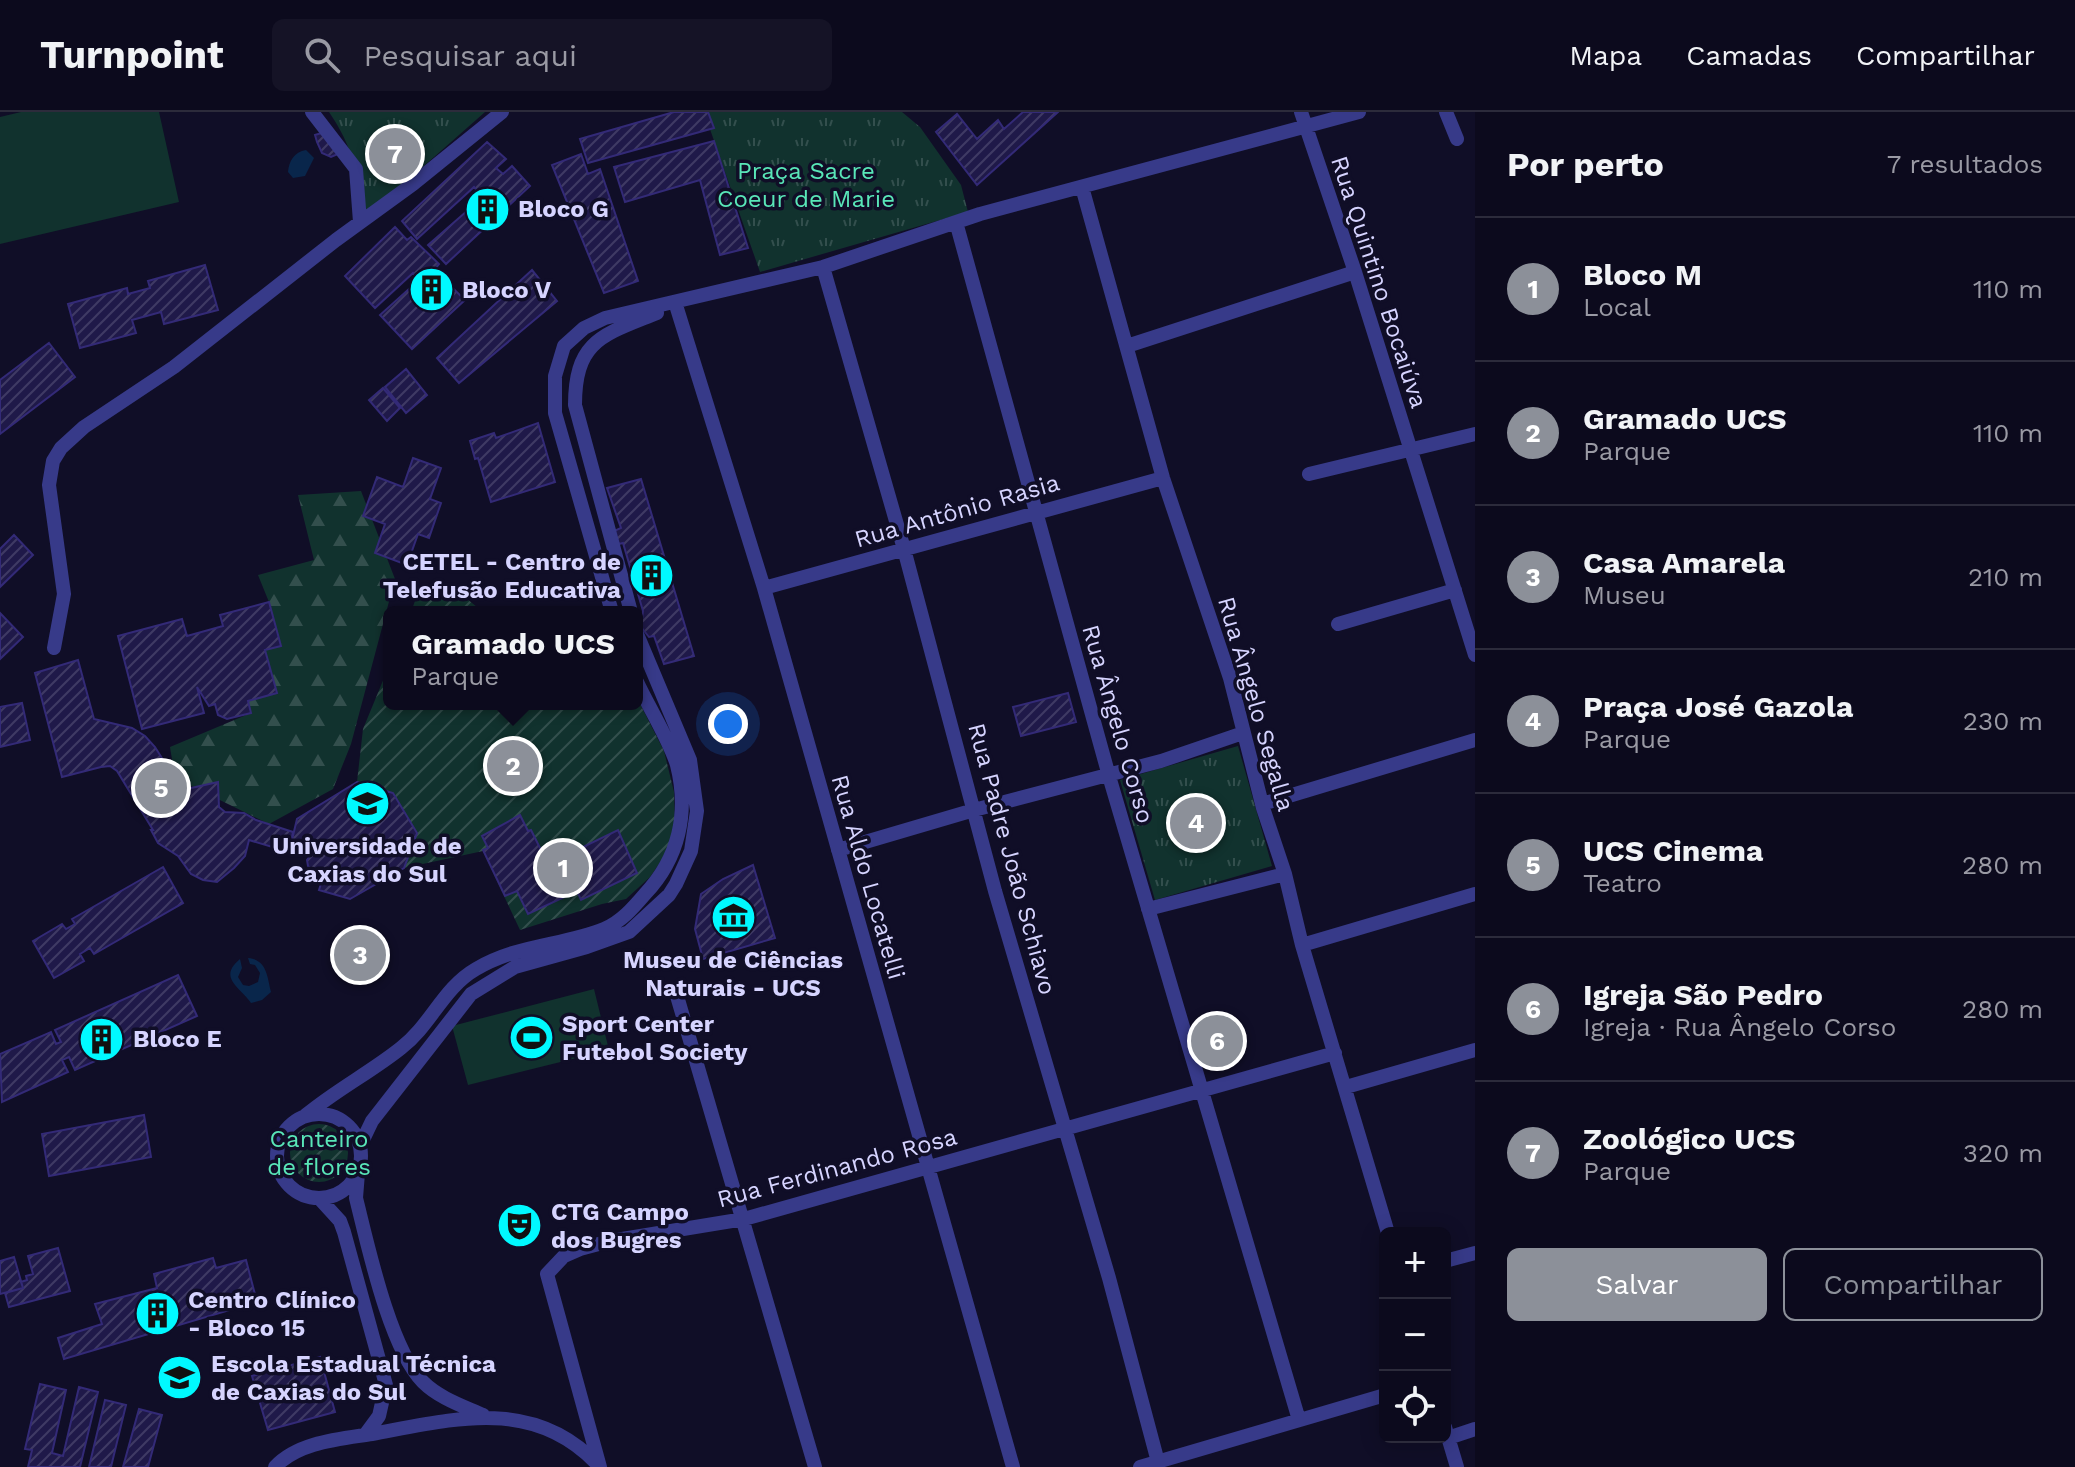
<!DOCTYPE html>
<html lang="pt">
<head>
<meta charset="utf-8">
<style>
  :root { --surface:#0c0a1d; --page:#151326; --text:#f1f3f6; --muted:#9a9aa4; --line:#2c2b3b; --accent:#8c9099 }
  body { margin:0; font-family:"Work Sans",sans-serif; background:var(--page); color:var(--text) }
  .controls { position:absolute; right:24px; bottom:24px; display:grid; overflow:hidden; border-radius:12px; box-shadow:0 4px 20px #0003 }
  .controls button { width:72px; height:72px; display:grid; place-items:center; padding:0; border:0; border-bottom:2px solid var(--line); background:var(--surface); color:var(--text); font:40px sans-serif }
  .you { position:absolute; left:728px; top:612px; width:28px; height:28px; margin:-20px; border:6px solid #fff; border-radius:50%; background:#1a73e8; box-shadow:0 0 0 12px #1a73e833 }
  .badge { display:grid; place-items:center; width:52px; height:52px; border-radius:50%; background:var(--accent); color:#fff; font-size:26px; font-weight:700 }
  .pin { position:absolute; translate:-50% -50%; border:4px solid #fff; box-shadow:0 2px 8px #0006 }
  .popup { position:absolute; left:383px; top:494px; width:260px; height:104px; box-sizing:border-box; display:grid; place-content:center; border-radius:12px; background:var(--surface); filter:drop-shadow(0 2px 6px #0005); font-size:26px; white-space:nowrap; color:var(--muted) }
  .popup b { font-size:30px; color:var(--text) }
  .popup::after { content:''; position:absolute; left:50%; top:100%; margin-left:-16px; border:16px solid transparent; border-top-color:var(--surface) }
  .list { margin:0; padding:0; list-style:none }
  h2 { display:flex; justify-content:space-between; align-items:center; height:104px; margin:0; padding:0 32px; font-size:34px }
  h2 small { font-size:26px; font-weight:400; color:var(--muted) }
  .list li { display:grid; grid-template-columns:52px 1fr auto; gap:24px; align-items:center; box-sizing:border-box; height:144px; padding:0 32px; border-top:2px solid var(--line) }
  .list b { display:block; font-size:30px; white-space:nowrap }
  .list p { margin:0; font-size:26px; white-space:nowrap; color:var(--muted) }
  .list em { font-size:26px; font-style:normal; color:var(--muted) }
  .actions { display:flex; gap:16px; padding:24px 32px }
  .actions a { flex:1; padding:18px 0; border:2px solid var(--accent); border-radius:12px; text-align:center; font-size:28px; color:var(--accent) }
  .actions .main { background:var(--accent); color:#fff }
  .icon { flex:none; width:44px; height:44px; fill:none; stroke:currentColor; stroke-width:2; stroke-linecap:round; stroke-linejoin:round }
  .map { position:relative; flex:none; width:1475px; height:1355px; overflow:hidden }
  header { display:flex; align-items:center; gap:48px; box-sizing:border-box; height:112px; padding:0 40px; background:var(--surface); border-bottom:2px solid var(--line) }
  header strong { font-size:38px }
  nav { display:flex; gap:44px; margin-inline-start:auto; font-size:28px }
  .search { width:560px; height:72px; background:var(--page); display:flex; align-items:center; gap:20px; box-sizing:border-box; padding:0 28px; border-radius:12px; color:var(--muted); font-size:30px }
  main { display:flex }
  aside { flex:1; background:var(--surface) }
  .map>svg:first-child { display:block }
  .grass { fill:url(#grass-tufts) }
  .forest { fill:url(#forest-firs) }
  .garden { fill:url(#garden-furrows) }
  .pitch { fill:#11322e }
  .water { fill:#09264b }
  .building { fill:url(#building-hatch); stroke:#332a77; stroke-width:2 }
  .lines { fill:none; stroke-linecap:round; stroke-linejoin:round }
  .minor { stroke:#373a89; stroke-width:14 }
  .labels { text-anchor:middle; stroke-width:7; stroke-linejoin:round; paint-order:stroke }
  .park-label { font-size:24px; fill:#59e6b8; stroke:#100e27 }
  .poi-label { font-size:24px; font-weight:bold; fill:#d6d4ff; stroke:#100e27; text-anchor:start }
  .street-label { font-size:24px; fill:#d6d4ff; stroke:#100e27 }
</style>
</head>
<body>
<header>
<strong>Turnpoint</strong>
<div class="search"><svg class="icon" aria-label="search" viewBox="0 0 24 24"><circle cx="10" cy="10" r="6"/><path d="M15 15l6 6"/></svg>Pesquisar aqui</div>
<nav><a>Mapa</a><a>Camadas</a><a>Compartilhar</a></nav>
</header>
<main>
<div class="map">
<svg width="1475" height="1355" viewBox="0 0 1475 1355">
  <defs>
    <pattern id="grass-tufts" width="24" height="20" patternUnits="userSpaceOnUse" patternTransform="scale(2)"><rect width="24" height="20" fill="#11322e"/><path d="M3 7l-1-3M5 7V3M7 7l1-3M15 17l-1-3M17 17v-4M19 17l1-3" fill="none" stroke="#334f4d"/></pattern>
    <pattern id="forest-firs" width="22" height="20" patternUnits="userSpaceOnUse" patternTransform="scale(2)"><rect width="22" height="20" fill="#11322e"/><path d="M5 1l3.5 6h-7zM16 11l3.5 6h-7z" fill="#334f4d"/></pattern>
    <pattern id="garden-furrows" width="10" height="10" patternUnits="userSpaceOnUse" patternTransform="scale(2)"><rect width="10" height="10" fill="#11322e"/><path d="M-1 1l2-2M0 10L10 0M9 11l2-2" fill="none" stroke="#334f4d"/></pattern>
    <pattern id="building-hatch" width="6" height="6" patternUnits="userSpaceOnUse" patternTransform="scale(2)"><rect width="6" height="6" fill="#1f1949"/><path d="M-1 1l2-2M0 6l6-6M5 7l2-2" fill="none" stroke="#3f3a64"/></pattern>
  </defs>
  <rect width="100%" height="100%" fill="#100e27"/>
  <path class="grass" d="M329 0H485L391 83 364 103C358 62 353 35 329 0Z
    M704 0H902L920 15 961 73 968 100 760 160Z
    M1238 634 1272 754 1155 788 1120 668Z"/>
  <path class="forest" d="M361 379 395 467 351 632 333 677 269 712 175 666 170 635 251 601 248 589 277 581 265 538 281 533 269 490 258 463 314 448 298 383Z"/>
  <path class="garden" d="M442 474 455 477 483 500H411L415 489Z
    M389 554V592H637V586L664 639 674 680 675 717 665 743 650 765 626 787 602 792 520 818 483 739 404 756 417 721 393 681 357 670 363 617Z
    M290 1041a29 29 0 1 1 58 0a29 29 0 1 1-58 0Z"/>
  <path class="pitch" d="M21 0H159L179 90 0 132V5Z
    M594 877 609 938 468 973 452 914Z"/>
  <path class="water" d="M306 38 314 46 305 64 293 66 288 60C289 49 294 40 306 38Z
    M248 846C267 848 267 864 271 880L262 888 251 891C241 876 217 866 240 847L242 856 238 865 243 873 249 874 258 870 260 861 255 853 250 852Z"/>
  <path class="building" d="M674 0H708L714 16 588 51 580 27Z
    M1023 0H1058L977 73 936 20 957 2 977 27 998 8 1004 17Z
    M325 20 338 42 331 45 322 41 317 30 315 23Z
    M714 29 748 136 720 143 700 68 625 90 614 55Z
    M487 30 506 47 496 56 503 62 512 54 530 74 446 152 428 133 483 85 474 75 417 127 402 109Z
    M581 42 588 62 600 57 638 169 604 181 552 53Z
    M395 115 407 128 411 125 439 152 434 158 465 188 412 237 380 203 419 168 413 161 375 196 345 164Z
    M205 153 218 198 164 212 161 200 132 208 136 221 80 236 68 192 127 176 128 182 150 176 148 169Z
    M532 158 557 189 459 271 437 246Z
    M49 231 75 265 0 322V268Z
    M406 257 427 283 406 301 385 275Z
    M383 276 400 296 387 309 369 288Z
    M538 311 555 370 491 390 478 346 475 347 470 329 494 321 496 326Z
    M413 346 441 356 430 387 441 391 429 426 418 422 407 453 375 441 385 412 363 404 377 365 403 375Z
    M641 367 694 544 664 552 654 524 649 525 641 515 643 499 623 431 619 432 614 419 621 416 607 376Z
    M14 423 33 443 0 475V437Z
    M269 490 281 534 265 538 277 581 248 589 251 601 227 607 218 603 215 592 209 594 197 575 204 601 142 617 118 524 182 507 187 524 223 514 220 503Z
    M0 501 23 525 0 547Z
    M78 548 94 607 132 616 145 624 155 635 182 678 218 670 219 695 225 700 244 701 256 708 293 720 289 740 249 728 245 744 234 756 217 770 203 768 191 762 178 744 158 731 151 718H153L117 659 110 654 101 655 62 665 35 561Z
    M1068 581 1076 610 1021 624 1013 595Z
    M22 591 30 628 0 635V595Z
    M357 670 393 681 417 721 404 756 350 787 319 778 325 759H315L308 754 307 748 314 738 291 732 297 707Z
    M520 703 528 719 531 718 548 752 618 718 637 761 581 788 577 779 528 802 517 779 505 784 483 738 488 736 482 724Z
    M753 753 775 826 703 847 695 817 701 782 723 767Z
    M163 755 183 791 94 842 90 836 80 842 84 849 54 866 33 829 62 812 66 817 75 812 72 807Z
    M366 820 374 851 357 855 349 825Z
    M178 863 197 904 75 958 69 945 62 948 68 960 2 990 0 942 51 920 56 932 61 930 55 918Z
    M144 1003 151 1045 49 1064 42 1022Z
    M58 1136 70 1179 9 1195 5 1181 23 1176 21 1170 27 1168 26 1164 33 1162 28 1144Z
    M14 1145 23 1176 0 1182V1149Z
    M213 1146 216 1156 246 1148 257 1190 64 1247 58 1226 102 1212 95 1192 157 1176 154 1162Z
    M320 1245 335 1300 268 1318 252 1264Z
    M40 1272 66 1278 52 1341 63 1344 79 1275 98 1280 80 1355H28L32 1338 25 1337Z
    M105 1288 126 1293 111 1355H89Z
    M139 1297 162 1303 148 1355H123Z"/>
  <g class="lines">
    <path class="minor" d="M312 0 356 57 360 110
      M1301 0 1355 160 1475 543
      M1446 0 1457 27
      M1082 75 1163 366 1230 566 1263 696 1285 762 1302 833 1388 1121
      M956 110 1109 664 1299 1308
      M823 155 904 437 995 779 1109 1166 1158 1350
      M675 190 764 476 1013 1355
      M1127 234 1355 160
      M1309 362 1475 322
      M764 476 1163 366
      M612 500 555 301V264L564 234 584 216 605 206 823 155 980 102 1359 0
      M631 500 575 293C575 228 603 223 657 201
      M1338 512 1455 478
      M54 536 64 482 49 373 53 349 61 336 84 315 174 255 336 128 413 72 502 0
      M1262 692 1475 628
      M838 738 974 698 1161 649 1243 621
      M1148 797 1285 762
      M1302 833 1475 782
      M677 884 815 1355
      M1346 975 1475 938
      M277 1044a42 42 0 1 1 84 0a42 42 0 1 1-84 0Z
      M306 1003C336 978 371 960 401 936 431 913 443 876 476 857 519 832 561 834 604 817 621 810 633 796 645 782 679 746 689 701 677 653 670 629 648 594 637 570
      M360 1034 372 1009 471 882 515 855 587 835 629 820 669 783 676 772 691 739 697 699 690 648 637 522
      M358 1061 356 1086C368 1134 390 1237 423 1270 439 1286 463 1294 483 1303
      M319 1086 340 1109 344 1120 386 1273 379 1304 365 1323
      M1445 1149 1475 1141
      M1445 1315 1457 1355
      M1448 1326 1475 1317
      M275 1355C298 1330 340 1327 372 1322 454 1307 535 1284 599 1354
      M600 1355 547 1162 564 1144 580 1137 610 1129 744 1107 1335 941
      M1140 1355 1385 1283"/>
  </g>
  <defs>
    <symbol id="building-disc" viewBox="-11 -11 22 22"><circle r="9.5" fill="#00f9ff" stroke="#100e27"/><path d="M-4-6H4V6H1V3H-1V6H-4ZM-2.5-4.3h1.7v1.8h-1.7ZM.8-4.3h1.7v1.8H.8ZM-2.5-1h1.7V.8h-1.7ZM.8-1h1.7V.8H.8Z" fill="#111"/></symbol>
    <symbol id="university-disc" viewBox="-11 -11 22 22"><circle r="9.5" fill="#00f9ff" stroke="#100e27"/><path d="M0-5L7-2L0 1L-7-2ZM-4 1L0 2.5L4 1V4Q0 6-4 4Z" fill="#111"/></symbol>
    <symbol id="museum-disc" viewBox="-11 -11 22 22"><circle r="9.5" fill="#00f9ff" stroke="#100e27"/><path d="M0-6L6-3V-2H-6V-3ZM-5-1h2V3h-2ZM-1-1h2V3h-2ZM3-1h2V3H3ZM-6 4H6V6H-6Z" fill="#111"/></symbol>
    <symbol id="stadium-disc" viewBox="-11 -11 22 22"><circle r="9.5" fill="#00f9ff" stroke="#100e27"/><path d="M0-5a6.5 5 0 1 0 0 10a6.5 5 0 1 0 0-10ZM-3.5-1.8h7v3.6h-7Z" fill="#111"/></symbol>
    <symbol id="theatre-disc" viewBox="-11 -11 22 22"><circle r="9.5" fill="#00f9ff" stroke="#100e27"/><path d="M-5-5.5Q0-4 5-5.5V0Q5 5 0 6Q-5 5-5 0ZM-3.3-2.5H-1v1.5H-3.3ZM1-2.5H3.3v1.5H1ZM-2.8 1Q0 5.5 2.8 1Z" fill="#111"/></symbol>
  </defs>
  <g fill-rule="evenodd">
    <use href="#building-disc" x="462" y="72" width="51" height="51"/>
    <use href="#building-disc" x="406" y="152" width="51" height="51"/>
    <use href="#building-disc" x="626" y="438" width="51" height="51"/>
    <use href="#university-disc" x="342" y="666" width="51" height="51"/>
    <use href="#museum-disc" x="708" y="780" width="51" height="51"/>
    <use href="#stadium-disc" x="506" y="900" width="51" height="51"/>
    <use href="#building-disc" x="76" y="902" width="51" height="51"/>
    <use href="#theatre-disc" x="494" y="1088" width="51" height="51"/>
    <use href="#building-disc" x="132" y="1176" width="51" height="51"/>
    <use href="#university-disc" x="154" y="1240" width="51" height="51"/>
  </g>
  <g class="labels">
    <g class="park-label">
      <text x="806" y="67">Praça Sacre<tspan x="806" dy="28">Coeur de Marie</tspan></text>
      <text x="319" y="1035">Canteiro<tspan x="319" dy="28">de flores</tspan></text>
    </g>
    <g class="poi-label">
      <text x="518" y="105">Bloco G</text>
      <text x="462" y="186">Bloco V</text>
      <text x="621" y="458" text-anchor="end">CETEL - Centro de<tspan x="621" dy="28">Telefusão Educativa</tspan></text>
      <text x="367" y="742" text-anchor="middle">Universidade de<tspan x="367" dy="28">Caxias do Sul</tspan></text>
      <text x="733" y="856" text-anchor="middle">Museu de Ciências<tspan x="733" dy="28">Naturais - UCS</tspan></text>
      <text x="562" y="920">Sport Center<tspan x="562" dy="28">Futebol Society</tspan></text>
      <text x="133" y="935">Bloco E</text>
      <text x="551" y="1108">CTG Campo<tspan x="551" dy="28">dos Bugres</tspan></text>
      <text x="188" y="1196">Centro Clínico<tspan x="188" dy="28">- Bloco 15</tspan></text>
      <text x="211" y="1260">Escola Estadual Técnica<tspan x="211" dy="28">de Caxias do Sul</tspan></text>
    </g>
    <g class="street-label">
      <text transform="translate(1379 170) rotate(72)" y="8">Rua Quintino Bocaiúva</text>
      <text transform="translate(957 399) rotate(-16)" y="8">Rua Antônio Rasia</text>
      <text transform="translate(1256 592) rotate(74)" y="8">Rua Ângelo Segalla</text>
      <text transform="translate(1118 612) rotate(74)" y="8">Rua Ângelo Corso</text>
      <text transform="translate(1012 747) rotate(75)" y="8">Rua Padre João Schiavo</text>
      <text transform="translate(868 765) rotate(74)" y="8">Rua Aldo Locatelli</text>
      <text transform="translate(837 1056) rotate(-15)" y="8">Rua Ferdinando Rosa</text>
    </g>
  </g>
</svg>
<div class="controls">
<button>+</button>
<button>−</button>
<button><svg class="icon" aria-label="locate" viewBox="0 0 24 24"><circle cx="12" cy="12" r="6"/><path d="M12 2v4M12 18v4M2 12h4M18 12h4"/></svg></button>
</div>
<div class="you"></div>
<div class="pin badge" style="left:563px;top:756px">1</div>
<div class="pin badge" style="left:513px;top:654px">2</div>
<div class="popup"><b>Gramado UCS</b>Parque</div>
<div class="pin badge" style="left:360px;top:843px">3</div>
<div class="pin badge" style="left:1196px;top:711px">4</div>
<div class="pin badge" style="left:161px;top:676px">5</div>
<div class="pin badge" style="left:1217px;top:929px">6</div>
<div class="pin badge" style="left:395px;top:42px">7</div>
</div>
<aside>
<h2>Por perto<small>7 resultados</small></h2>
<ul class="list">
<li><span class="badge">1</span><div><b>Bloco M</b><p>Local</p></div><em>110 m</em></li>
<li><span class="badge">2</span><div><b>Gramado UCS</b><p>Parque</p></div><em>110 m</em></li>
<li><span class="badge">3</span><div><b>Casa Amarela</b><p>Museu</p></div><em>210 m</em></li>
<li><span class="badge">4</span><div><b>Praça José Gazola</b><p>Parque</p></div><em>230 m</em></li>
<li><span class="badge">5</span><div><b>UCS Cinema</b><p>Teatro</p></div><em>280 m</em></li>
<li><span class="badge">6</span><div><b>Igreja São Pedro</b><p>Igreja · Rua Ângelo Corso</p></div><em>280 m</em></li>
<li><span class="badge">7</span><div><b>Zoológico UCS</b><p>Parque</p></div><em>320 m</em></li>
</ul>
<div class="actions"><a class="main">Salvar</a><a>Compartilhar</a></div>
</aside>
</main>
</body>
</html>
